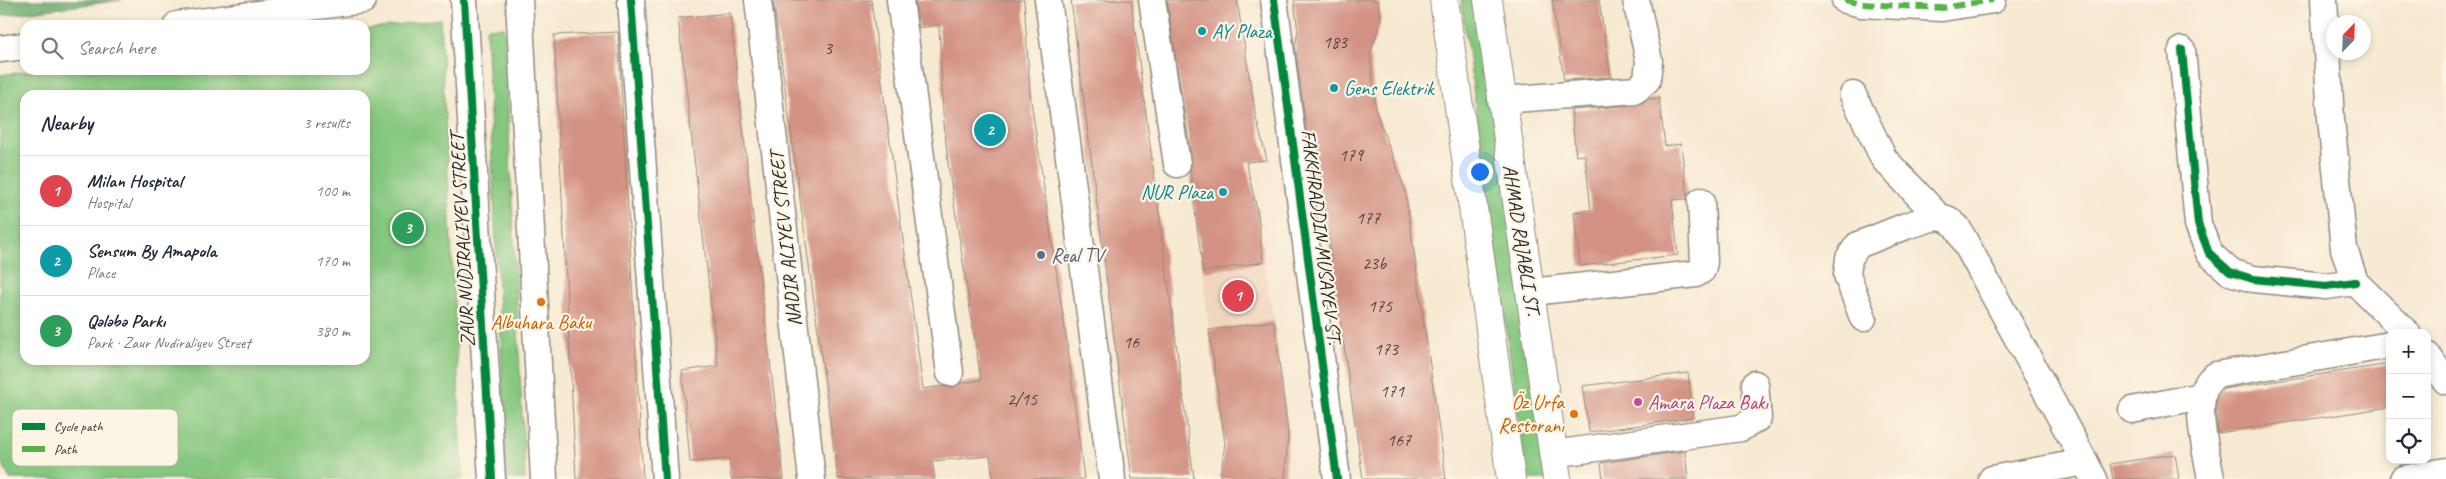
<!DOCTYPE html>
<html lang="en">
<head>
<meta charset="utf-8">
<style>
  :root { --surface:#fff; --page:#f6f6f7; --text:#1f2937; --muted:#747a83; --line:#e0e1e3; --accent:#d1495b }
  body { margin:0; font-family:Caveat,sans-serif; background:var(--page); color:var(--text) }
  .controls { position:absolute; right:15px; bottom:15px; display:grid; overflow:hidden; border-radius:10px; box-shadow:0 2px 8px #0003 }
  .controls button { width:45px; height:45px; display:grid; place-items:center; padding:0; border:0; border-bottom:1px solid var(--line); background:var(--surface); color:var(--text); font:25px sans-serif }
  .compass { position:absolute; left:2326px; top:15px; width:45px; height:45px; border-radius:50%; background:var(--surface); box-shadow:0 2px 8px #0003; rotate:23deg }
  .you { position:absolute; left:1479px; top:171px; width:18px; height:18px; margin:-12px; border:4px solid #fff; border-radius:50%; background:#1a73e8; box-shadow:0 0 0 8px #1a73e833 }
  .badge { display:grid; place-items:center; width:32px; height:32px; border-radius:50%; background:var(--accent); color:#fff; font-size:16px; font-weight:700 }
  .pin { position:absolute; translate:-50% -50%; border:2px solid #fff; box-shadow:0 1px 5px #0006 }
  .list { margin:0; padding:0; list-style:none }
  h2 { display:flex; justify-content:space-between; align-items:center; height:65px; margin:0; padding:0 20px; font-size:21px }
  h2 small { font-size:16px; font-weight:400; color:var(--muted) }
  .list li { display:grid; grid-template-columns:32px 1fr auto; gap:15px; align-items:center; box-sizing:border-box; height:70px; padding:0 20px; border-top:1px solid var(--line) }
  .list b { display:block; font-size:19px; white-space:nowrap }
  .list p { margin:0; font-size:16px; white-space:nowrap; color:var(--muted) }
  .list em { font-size:16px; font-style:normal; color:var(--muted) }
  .icon { flex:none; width:28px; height:28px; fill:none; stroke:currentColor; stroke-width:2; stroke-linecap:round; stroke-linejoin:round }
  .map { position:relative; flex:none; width:2446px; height:479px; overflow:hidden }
  .search { position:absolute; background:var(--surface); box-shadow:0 2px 8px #0003; left:20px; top:20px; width:350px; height:55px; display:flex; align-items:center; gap:12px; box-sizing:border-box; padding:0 18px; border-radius:15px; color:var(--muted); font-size:19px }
  .panel { position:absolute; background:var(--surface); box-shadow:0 2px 8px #0003; left:20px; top:90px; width:350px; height:275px; border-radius:15px }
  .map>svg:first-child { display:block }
  .built { fill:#f1d5bd }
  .green { fill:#86c77f; stroke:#587955; fill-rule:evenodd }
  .forest { fill:#6cac6e; stroke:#4c6c4c }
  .building { fill:#d39283 }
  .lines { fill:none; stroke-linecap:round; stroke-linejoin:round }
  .minor-casing { stroke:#918a7e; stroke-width:29 }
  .major-casing { stroke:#918a7e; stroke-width:30 }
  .minor { stroke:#fff; stroke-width:26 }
  .major { stroke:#fff; stroke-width:28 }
  .quiet { stroke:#56b246; stroke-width:6; stroke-dasharray:12 6; stroke-linecap:butt }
  .cycleway-casing { stroke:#fcf5e5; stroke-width:11 }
  .cycleway { stroke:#00873e; stroke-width:8 }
  .culture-dot { fill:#0f9aa8; stroke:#fcf5e5; stroke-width:2 }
  .service-dot { fill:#5c6f8a; stroke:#fcf5e5; stroke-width:2 }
  .food-dot { fill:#e8710a; stroke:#fcf5e5; stroke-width:2 }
  .hotel-dot { fill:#d1479c; stroke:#fcf5e5; stroke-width:2 }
  .labels { text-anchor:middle; stroke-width:4.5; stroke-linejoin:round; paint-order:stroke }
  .number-label { font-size:18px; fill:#554541 }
  .culture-label { font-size:20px; fill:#0d838f; stroke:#fcf5e5; text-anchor:start }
  .street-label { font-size:20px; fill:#2b2b2b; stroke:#fcf5e5 }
  .service-label { font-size:20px; fill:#4e5e75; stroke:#fcf5e5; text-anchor:start }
  .food-label { font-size:20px; fill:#c56008; stroke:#fcf5e5 }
  .hotel-label { font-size:20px; fill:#b23c85; stroke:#fcf5e5; text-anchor:start }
  .key { fill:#fcf5e5; stroke:#bdb8ad; stroke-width:1 }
  .key-label { font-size:14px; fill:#2b2b2b }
</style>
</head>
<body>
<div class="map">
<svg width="2446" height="479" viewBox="0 0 2446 479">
  <rect width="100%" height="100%" fill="#fcf5e5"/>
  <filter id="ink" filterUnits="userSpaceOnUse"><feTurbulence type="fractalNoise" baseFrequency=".02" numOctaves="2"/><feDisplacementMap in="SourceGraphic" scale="10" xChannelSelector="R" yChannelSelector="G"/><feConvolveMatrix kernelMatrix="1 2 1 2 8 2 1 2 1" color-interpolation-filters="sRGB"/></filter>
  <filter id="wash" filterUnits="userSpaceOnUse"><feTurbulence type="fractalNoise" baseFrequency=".0096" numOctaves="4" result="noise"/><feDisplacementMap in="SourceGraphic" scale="20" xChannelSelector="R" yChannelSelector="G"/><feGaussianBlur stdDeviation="1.12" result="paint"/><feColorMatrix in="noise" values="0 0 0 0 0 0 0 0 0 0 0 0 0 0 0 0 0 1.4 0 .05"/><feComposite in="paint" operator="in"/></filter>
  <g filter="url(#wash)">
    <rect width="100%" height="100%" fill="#f7e9d2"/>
    <path class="built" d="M1263 262 1274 321 1209 330 1203 272Z"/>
    <path class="green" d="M1461 0H1479L1547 479H1527Z
      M440 19 463 479H10L0 458V75L38 70H365V29ZM25 95H365V360H25Z
      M504 27 525 479H507L486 28Z"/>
    <path class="forest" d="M0 0H122L0 16Z"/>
    <g id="blocks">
      <path class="building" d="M773 0H871L923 389 943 386 952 388 961 383 981 380 948 164 943 112 939 25 919 28 915 0H1024L1030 94 1067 343 1084 479H993L990 456 932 461 935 479H838Z
        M1071 0H1131L1194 479H1132Z
        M1167 0H1237L1256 118 1267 160 1246 162 1258 214 1263 262 1203 272 1190 171 1192 162Z
        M1294 0H1378L1381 20 1370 54 1376 112 1405 189 1446 479H1363L1323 201 1310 161 1295 45 1298 31Z
        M1552 0H1599L1611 77 1564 80Z
        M730 13 756 244 784 479H731L729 459 690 462 682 371 718 366 678 18Z
        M618 32 643 479H576L554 35Z
        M1659 98 1665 146 1681 144 1687 196V199L1672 200 1678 255 1580 266 1574 212 1591 210 1585 155 1576 156 1571 110 1637 105 1648 99Z
        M1274 321 1288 433 1285 479H1220L1225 443 1209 330Z
        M2390 364V407L2218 433 2216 409 2217 398 2223 389Z
        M1688 373 1693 418 1589 432 1582 386Z
        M1685 451 1688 479H1603L1601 463Z
        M2175 454 2179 479H2113L2110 464Z"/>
    </g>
  </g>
  <g filter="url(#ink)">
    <use href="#blocks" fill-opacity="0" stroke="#918a7e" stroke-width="1"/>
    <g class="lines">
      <defs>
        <path id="minor" d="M464 0 492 479
          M519 0 544 479
          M631 0 665 479
          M758 0 812 479
          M900 0 950 373
          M1048 0 1112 479
          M1152 0 1177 164
          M1274 0 1337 479
          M1845 0 1861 4 1942 8 1993 0
          M2324 0 2331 119 2344 249 2355 282 2407 333
          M177 25 363 0
          M0 49 25 46
          M2182 50 2198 224 2209 253 2230 272 2253 279 2326 286 2355 282
          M1853 95 1884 159 1938 216
          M1501 100 1636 90 1647 80 1649 61 1636 0
          M1531 292 1696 274 1702 270 1704 262 1701 201
          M1863 318 1847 275 1849 258 1858 245 1906 226 1938 216 1949 220 1957 227 2094 479
          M2427 355 2446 381
          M2132 410 2201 396
          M1553 454 1741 428 1758 418 1755 384
          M1992 479 2085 462
          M2211 479C2207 452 2188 391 2216 375L2390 345
          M2403 479 2446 471"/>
        <path id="major" d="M1444 0 1511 479
          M1488 0 1557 479"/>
      </defs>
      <use href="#minor" class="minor-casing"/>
      <use href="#major" class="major-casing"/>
      <use href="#minor" class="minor"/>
      <use href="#major" class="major"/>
      <path class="quiet" d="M1845 0 1861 4 1942 8 1993 0"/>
      <defs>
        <path id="cycleway" d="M464 0 492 479
          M631 0 665 479
          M1274 0 1337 479
          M2182 50 2198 224 2209 253 2230 272 2253 279 2326 286 2355 282"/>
      </defs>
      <use href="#cycleway" class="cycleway-casing"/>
      <use href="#cycleway" class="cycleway"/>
    </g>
  </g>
  <g class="culture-dot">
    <circle cx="1202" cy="31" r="5"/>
    <circle cx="1334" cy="88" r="5"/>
    <circle cx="1223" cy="192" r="5"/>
  </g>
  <circle class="service-dot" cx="1041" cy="255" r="5"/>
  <g class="food-dot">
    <circle cx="541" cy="302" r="5"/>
    <circle cx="1574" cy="414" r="5"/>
  </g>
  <circle class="hotel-dot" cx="1638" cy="402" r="5"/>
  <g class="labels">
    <g class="number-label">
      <text x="1335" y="48">183</text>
      <text x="828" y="54">3</text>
      <text x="1351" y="161">179</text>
      <text x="1368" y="224">177</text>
      <text x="1374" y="269">23b</text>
      <text x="1380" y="312">175</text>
      <text x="1131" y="348">16</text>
      <text x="1386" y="355">173</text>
      <text x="1392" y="397">171</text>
      <text x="1022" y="405">2/15</text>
      <text x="1399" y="446">167</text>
    </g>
    <g class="culture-label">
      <text x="1212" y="38">AY Plaza</text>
      <text x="1344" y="95">Gens Elektrik</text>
      <text x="1213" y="199" text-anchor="end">NUR Plaza</text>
    </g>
    <g class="street-label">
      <text transform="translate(1322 237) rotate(83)" y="7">FAKKHRADDIN MUSAYEV ST.</text>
      <text transform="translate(785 239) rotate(-96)" y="7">NADIR ALIYEV STREET</text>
      <text transform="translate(462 240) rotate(-93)" y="7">ZAUR NUDIRALIYEV STREET</text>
      <text transform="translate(1522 240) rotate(81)" y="7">AHMAD RAJABLI ST.</text>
    </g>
    <g class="service-label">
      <text x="1051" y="262">Real TV</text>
    </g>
    <g class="food-label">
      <text x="541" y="329">Albuhara Baku</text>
      <text x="1564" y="409" text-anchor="end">Öz Urfa<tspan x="1564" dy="23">Restoranı</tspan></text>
    </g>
    <g class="hotel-label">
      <text x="1648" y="409">Amara Plaza Bakı</text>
    </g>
  </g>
  <rect x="12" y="409" width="166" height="57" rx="8" class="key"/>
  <rect x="22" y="423" width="23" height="7" fill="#00873e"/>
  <rect x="22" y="446" width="23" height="6" fill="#56b246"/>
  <g class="key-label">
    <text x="54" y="431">Cycle path</text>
    <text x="54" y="454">Path</text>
  </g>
</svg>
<div class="controls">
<button>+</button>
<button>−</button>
<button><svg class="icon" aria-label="locate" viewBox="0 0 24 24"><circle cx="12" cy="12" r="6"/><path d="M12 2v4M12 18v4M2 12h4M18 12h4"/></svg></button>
</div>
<svg class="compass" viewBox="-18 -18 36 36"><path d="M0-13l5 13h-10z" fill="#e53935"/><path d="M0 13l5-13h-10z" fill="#747a83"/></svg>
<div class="you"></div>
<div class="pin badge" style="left:1238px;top:296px;background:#e0444e">1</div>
<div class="pin badge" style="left:990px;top:130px;background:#0f9aa8">2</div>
<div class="pin badge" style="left:408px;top:228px;background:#2e9e5b">3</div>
<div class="search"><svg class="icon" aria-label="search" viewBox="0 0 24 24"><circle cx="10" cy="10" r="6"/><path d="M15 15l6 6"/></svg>Search here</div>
<section class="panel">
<h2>Nearby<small>3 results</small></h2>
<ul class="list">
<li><span class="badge" style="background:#e0444e">1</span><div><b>Milan Hospital</b><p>Hospital</p></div><em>100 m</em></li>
<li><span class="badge" style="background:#0f9aa8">2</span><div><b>Sensum By Amapola</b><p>Place</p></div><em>170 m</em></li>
<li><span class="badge" style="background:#2e9e5b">3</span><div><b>Qələbə Parkı</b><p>Park · Zaur Nudiraliyev Street</p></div><em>380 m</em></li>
</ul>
</section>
</div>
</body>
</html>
